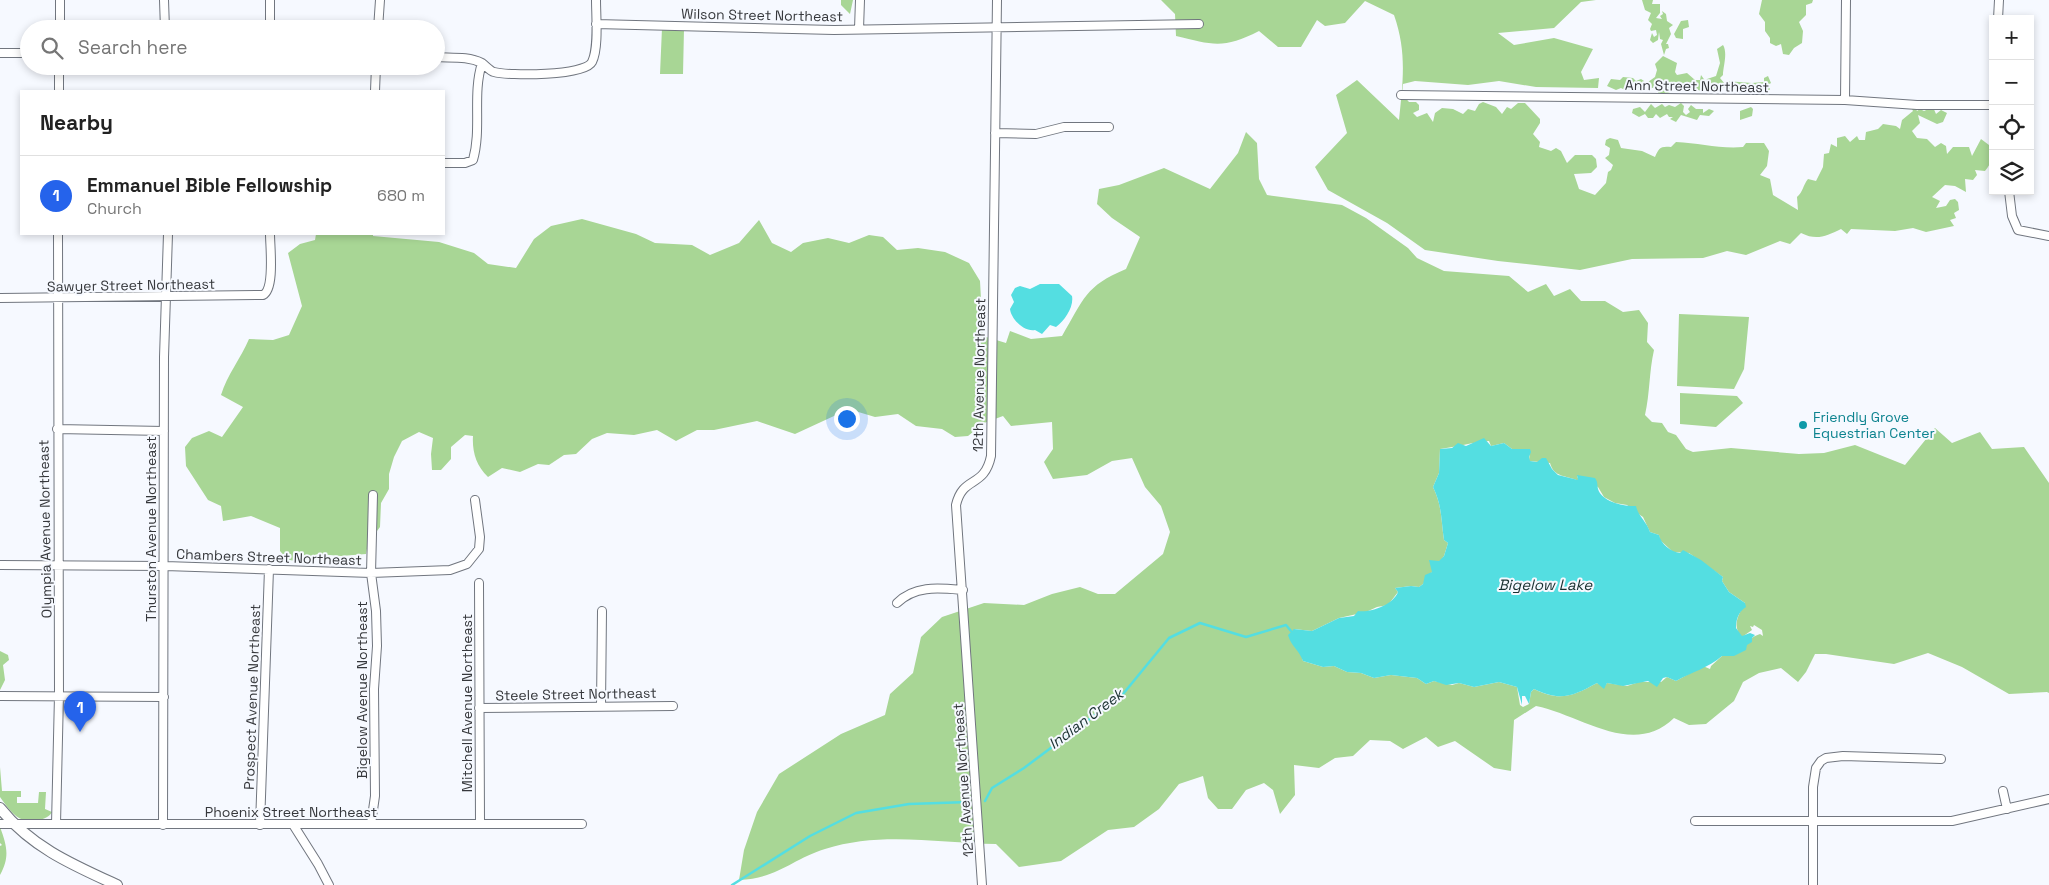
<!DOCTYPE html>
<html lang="en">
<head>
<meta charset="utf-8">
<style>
  :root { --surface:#fff; --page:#f2f2f2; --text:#222; --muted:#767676; --line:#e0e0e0; --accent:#2563eb }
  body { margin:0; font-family:"Space Grotesk",sans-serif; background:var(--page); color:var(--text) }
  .controls { position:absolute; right:15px; top:15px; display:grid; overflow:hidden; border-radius:0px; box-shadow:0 2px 8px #0003 }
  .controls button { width:45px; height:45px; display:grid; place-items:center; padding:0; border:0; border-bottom:1px solid var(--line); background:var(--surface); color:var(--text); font:25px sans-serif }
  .you { position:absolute; left:846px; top:418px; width:18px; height:18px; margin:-12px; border:4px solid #fff; border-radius:50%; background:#1a73e8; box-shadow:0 0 0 8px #1a73e833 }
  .badge { display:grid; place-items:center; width:32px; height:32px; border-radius:50%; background:var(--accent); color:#fff; font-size:16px; font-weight:700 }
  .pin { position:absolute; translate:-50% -41px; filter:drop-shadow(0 1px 2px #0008) }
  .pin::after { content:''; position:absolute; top:26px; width:18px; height:15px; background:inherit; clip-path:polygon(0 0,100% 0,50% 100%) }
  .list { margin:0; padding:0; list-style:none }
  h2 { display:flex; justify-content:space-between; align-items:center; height:65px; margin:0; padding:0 20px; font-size:21px }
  h2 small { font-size:16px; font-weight:400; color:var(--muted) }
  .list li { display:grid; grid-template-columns:32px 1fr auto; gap:15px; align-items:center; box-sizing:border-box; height:80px; padding:0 20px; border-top:1px solid var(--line) }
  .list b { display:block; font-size:19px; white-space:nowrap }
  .list p { margin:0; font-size:16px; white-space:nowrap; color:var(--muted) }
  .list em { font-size:16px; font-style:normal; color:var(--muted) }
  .icon { flex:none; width:28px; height:28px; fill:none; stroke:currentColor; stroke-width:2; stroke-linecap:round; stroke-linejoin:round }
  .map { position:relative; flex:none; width:2049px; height:885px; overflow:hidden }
  .search { position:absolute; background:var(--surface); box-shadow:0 2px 8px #0003; left:20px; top:20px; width:425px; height:55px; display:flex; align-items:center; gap:12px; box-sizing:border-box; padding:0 18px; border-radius:28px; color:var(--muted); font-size:19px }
  .panel { position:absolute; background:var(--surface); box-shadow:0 2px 8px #0003; left:20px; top:90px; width:425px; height:145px; border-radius:0px }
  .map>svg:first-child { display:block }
  .green { fill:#a8d695; fill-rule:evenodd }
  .water { fill:#54dee1 }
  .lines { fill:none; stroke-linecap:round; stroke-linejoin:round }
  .stream { stroke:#54dee1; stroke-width:2.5 }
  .minor-casing { stroke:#71767f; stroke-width:10 }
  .tertiary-casing { stroke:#71767f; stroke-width:12 }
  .minor { stroke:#fff; stroke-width:8 }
  .tertiary { stroke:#fff; stroke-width:10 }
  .culture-dot { fill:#0f9aa8; stroke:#f6f9ff; stroke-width:2 }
  .labels { text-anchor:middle; stroke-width:4; stroke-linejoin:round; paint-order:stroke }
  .street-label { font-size:14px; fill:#36383c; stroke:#f6f9ff }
  .culture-label { font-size:14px; fill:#0d838f; stroke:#f6f9ff; text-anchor:start }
  .water-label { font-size:15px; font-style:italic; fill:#193030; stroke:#f6f9ff }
</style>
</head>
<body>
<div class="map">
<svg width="2049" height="885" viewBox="0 0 2049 885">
  <rect width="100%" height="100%" fill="#f6f9ff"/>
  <path class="green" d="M841 0H853L850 14 841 5Z
    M1161 0H1596L1581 2 1554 28 1498 33 1514 45 1554 38 1593 49 1581 72 1584 80 1599 78 1598 88 1536 87 1499 81 1468 85 1415 81 1403 84 1402 94 1409 102H1416L1419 105V110L1413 113 1417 117 1427 113 1433 122 1435 113 1442 108 1453 109 1463 114 1468 109 1475 111 1479 104 1483 102 1496 107 1502 114 1507 107 1511 109 1518 103H1525L1540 119V123L1533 134 1540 142 1539 147 1551 151 1556 148 1561 151 1567 163 1575 155H1592L1596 159 1597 167 1591 173 1574 174 1579 189 1595 195 1606 183 1608 172 1611 170 1613 165 1605 158 1609 155 1610 148 1605 145 1606 140 1610 138 1618 140 1621 148 1642 151 1655 157C1659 148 1660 146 1671 147L1676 142C1699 143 1720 149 1743 147L1746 143H1764L1769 151 1767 166 1760 175 1770 179 1773 195 1798 210 1797 197C1803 192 1803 185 1808 179L1816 181 1823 167 1824 154 1829 153 1831 144 1837 147V138L1845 136 1850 142 1857 136 1859 140H1865L1866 132 1878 129 1883 124 1896 126 1900 129 1902 120 1913 111 1911 107H1915L1917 111 1920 109 1924 111 1933 107 1936 114 1941 110 1947 113 1943 122 1937 124 1918 115 1920 123 1912 131 1917 138 1927 139 1935 147 1941 143 1946 146 1947 154 1953 147H1969L1972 156 1981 139 1989 145 1993 144C1993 155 1992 163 1985 171L1975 170 1977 175 1973 180 1965 179 1966 192 1955 186 1945 185 1932 197 1940 201 1936 208 1946 206 1950 200 1955 199 1958 202 1959 210 1954 213 1956 218 1950 220 1954 226 1926 232 1913 228 1895 231 1851 229 1847 234 1841 229C1826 236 1817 241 1801 233L1790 244 1780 241 1746 255 1727 251 1703 258 1632 259 1580 270 1498 261 1425 250 1387 223 1328 190 1315 167 1347 133 1336 95 1357 80 1399 120C1403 81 1407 52 1394 15L1365 1 1345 23 1325 26 1317 20 1301 47H1278L1259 31C1224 49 1213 45 1176 36L1175 14Z
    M1642 0H1653L1652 4H1660V13L1656 18 1662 19 1660 16 1663 14 1662 11 1666 14 1667 21 1673 25 1669 28 1671 34 1666 44H1668L1669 48 1666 49 1664 55 1661 44 1663 40 1660 39 1659 32 1658 40 1653 43 1650 40 1652 33 1654 37 1657 35 1656 30 1651 31 1650 29 1652 24 1648 20 1651 13 1645 10Z
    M1762 0H1813L1812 3 1806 5V15L1799 22 1803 31 1802 43 1794 48 1789 55 1783 54 1781 44 1776 46 1770 43V38L1765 31V22L1759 14Z
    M1688 20 1689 27 1683 29V39L1676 38 1674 34 1681 21Z
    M662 28 684 29 683 74H660Z
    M1723 45C1728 53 1723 67 1723 75L1720 78 1725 84 1726 81 1752 83 1764 82V78L1768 76 1771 83 1768 85 1770 89 1768 92 1761 87 1757 91 1735 89 1732 92H1726V87L1714 91 1712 88 1705 92 1698 90 1695 87 1687 90 1678 83 1674 82 1670 92 1666 94 1658 93V86L1649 89 1648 82 1655 77 1657 70 1655 64 1663 56 1677 63 1675 72 1677 75 1687 73 1695 80H1700L1701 75 1706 82 1707 79 1716 76 1720 63 1717 49Z
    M1623 77 1633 78 1636 81 1641 79 1644 81 1645 87 1625 90 1621 88 1616 90 1607 86 1611 79 1620 80Z
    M1681 103 1684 106 1683 112 1686 115 1690 112 1688 109 1691 105 1696 109H1703V113L1709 109 1714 111 1709 116 1700 115 1697 120 1681 115 1676 122 1670 119 1673 117H1669L1667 114 1660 118 1656 114 1653 118H1648L1645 114 1639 117 1632 113 1633 109 1640 107 1645 112 1651 104 1655 108 1662 104 1665 107 1669 105 1675 107Z
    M1751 107 1753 109 1752 116 1740 120V111Z
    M1246 132 1257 143 1259 179 1267 195 1342 205 1366 218 1408 248 1417 258 1444 271 1509 276 1528 292 1546 284 1554 296 1570 289 1581 301H1605L1623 312 1639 310 1648 323 1647 342 1654 350C1649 372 1650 393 1645 415L1652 422 1662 423 1668 432 1676 435 1686 449 1693 452 1731 448 1799 454 1824 453 1855 445 1905 465 1935 428 1952 443 1980 432 1992 449 2024 447 2049 483V693L2047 692 2009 694 1962 667 1928 653 1894 664 1826 654H1815L1806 672 1798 682 1781 668 1759 673 1743 682 1734 701 1706 724 1689 725 1674 718C1633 758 1581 715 1536 706L1514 720 1511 771 1494 768 1455 741 1438 747 1426 737 1403 749 1390 741 1370 740 1353 756 1335 758 1319 768 1294 765 1295 795 1280 814 1273 790 1264 783 1246 790 1232 809H1218L1208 798 1203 776 1179 784 1159 809 1134 827 1108 830 1061 861 1019 867 996 844C940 843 880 831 825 849 792 859 779 878 739 880L744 850 757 812 779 774 841 734 885 715 890 694 913 673 921 637 942 617 984 603 1024 605 1052 594 1080 587 1098 594H1115L1163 554 1170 532 1161 506 1145 487 1132 458 1112 461 1087 475 1053 479 1044 462 1053 449 1052 422 1011 426 1003 416 984 423 968 436 955 437 942 429 916 426 898 414 875 417 855 411 834 416 795 434 757 421 714 430H697L676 441 657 430 634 435 607 433 592 439 576 454 564 455 549 465 538 464 520 472 502 468 488 477C476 466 472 451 473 436L465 435 451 447V459L441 470H432L431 454 433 438 419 432 402 441 394 457 389 474V489L381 503 380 527 368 543 366 554 341 556 318 554 299 561 288 560 280 551V528L251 516 223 521 221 506 208 500 186 466 185 447 192 438 209 431 222 437 243 407 221 395C227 375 241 358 249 339L273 340 289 335 302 306 288 253 300 244 315 240 316 234H373V236L439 242 474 253 488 264 516 268 534 239 551 226 582 219 636 234 655 243 692 245 710 255 739 243 759 220 772 243 791 252 803 243 828 238 849 243 869 235 883 237 897 250 918 248 945 252 969 263 980 281 983 336 1006 343 1010 331 1031 339 1062 336C1084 299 1085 286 1126 269L1140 237 1112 218 1097 204 1099 189 1119 185 1164 168 1210 189 1238 153ZM1489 441 1491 446 1504 443 1512 449H1530L1529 461 1550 463C1554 478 1566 475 1579 481L1577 476 1598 487 1604 497 1615 503 1627 505 1637 513 1643 517 1650 532 1659 535 1660 540 1673 552 1689 553 1723 577 1722 581 1729 592 1745 603C1739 614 1731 626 1742 637L1752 630 1750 626 1753 627 1754 625 1762 630 1763 636 1760 634C1741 640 1747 657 1722 656L1711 666 1710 669 1703 666 1676 681 1667 677 1661 682H1639L1627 686 1607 683 1604 687 1597 683C1573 696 1560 702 1534 689L1531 692 1529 704 1523 707 1520 705 1517 687 1499 682 1474 687 1459 683 1452 685 1434 681 1426 684 1417 678 1391 675 1374 678 1361 673 1347 672 1334 666 1323 667 1303 661 1294 629 1312 631 1339 618 1366 612 1377 607 1388 605 1398 592 1395 588 1411 586 1419 587 1423 584 1444 556 1448 543 1444 540C1441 520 1442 505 1433 487L1439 473 1440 449C1457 447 1472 442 1489 441Z
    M1679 314 1749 317 1744 369 1734 389 1677 386Z
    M1680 393 1737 396 1743 403 1716 427 1680 424Z
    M0 651 8 655 9 660 3 665 5 680 0 690Z
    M0 767 2 791H21V797H17V803H38L39 792H46L45 809 52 812C48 821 28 823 19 818 12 814 5 804 0 797Z
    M0 827C7 846 10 857 0 875V846L2 845 0 843Z"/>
  <path class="water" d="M1040 284H1059L1072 296C1074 307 1065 320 1056 327L1050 325 1042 334 1035 330C1024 332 1011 319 1010 309L1014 302 1011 295 1015 288 1020 286 1030 289Z
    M1484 438 1491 446 1504 443 1512 449H1530L1531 452 1529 457 1530 461 1537 462 1542 458H1546L1552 469 1558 475 1578 480 1577 475 1595 478C1598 482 1597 484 1598 489 1602 502 1625 507 1636 506 1638 516 1647 522 1650 532L1659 535C1661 544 1671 552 1680 553L1683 550 1701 560 1723 577 1722 581 1729 592 1745 603 1746 607C1738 612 1736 620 1736 628L1742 636 1750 633 1755 635 1752 638V642L1747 645 1746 650 1734 656H1722C1708 668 1692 672 1676 681L1667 677 1663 678 1657 687 1648 681 1623 686 1607 683 1604 689 1597 683C1573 696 1561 702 1534 689L1531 692 1529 704 1525 696H1522V705L1517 687 1499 682 1474 687 1459 683 1446 685 1434 681 1426 684 1417 678 1391 675 1374 678 1361 673 1347 672 1334 666 1323 667 1303 661C1299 650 1291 646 1288 635L1294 629 1312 631 1339 618 1354 616 1358 611C1370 613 1393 605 1398 592L1395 588 1411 586 1419 587 1423 584 1425 575 1432 572 1429 560 1439 561 1444 556 1448 543 1444 540C1441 520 1442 505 1433 487L1439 473 1440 449 1452 448 1458 443 1466 446Z"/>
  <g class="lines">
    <path class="stream" d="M985 801 992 788 1024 768 1123 694 1169 638 1200 623 1246 637 1286 625 1291 631
      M732 885 810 836 856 813 909 804 969 802"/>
    <defs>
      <path id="minor" d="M164 0 165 29
        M1998 19 1999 0
        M596 24 834 30 1199 24
        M60 29V0
        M270 29V0
        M378 29 380 0
        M859 29 860 0
        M0 53H29
        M436 57C451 58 468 56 482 63 486 66 490 71 494 72 509 76 585 76 592 62 599 48 596 16 596 0
        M59 91V66
        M375 91 376 66
        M1401 95 1845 100 1917 105H1993
        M1845 100 1846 0
        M995 133 1036 134 1064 127H1109
        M444 163H465L473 160C482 128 472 95 482 63
        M2009 191 2012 216 2018 230 2049 236
        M0 298 263 295C275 289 270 247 270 234
        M57 429 164 431
        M0 565 165 566 371 573 450 570 467 564 479 549 480 537 475 500
        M479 583 480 822
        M897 603C915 585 939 588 963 590
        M0 696 164 697
        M601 706 602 611
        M479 708 673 706
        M2003 791 2007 809
        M1695 821H1952L2049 799
        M0 824H582
        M56 824 59 695 58 234
        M371 824 375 796 374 689 377 646 376 611 371 573 373 495
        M163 825 164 357 168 234
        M260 825 269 569
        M294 826 318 864 329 885
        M982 885 956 505C963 475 984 489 991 456L997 0
        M1813 885V787L1816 768 1821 761 1826 758 1843 756 1941 759"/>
      <path id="tertiary" d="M0 808C31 847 73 865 117 885"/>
    </defs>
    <use href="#minor" class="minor-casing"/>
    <use href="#tertiary" class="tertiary-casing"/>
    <use href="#minor" class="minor"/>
    <use href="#tertiary" class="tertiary"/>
  </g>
  <circle class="culture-dot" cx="1803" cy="425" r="5"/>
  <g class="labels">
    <g class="street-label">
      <text transform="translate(762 15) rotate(1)" y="5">Wilson Street Northeast</text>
      <text transform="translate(1697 86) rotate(1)" y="5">Ann Street Northeast</text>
      <text transform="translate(131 285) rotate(-1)" y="5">Sawyer Street Northeast</text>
      <text transform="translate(979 375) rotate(-89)" y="5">12th Avenue Northeast</text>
      <text transform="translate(45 529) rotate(-91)" y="5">Olympia Avenue Northeast</text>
      <text transform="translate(151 529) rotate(-90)" y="5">Thurston Avenue Northeast</text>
      <text transform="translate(269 557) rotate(2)" y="5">Chambers Street Northeast</text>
      <text transform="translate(362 690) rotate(-90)" y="5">Bigelow Avenue Northeast</text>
      <text transform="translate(576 694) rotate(-1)" y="5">Steele Street Northeast</text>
      <text transform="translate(252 697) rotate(-88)" y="5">Prospect Avenue Northeast</text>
      <text transform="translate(467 703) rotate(-90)" y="5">Mitchell Avenue Northeast</text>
      <text transform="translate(963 780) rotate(-94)" y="5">12th Avenue Northeast</text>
      <text x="291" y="817">Phoenix Street Northeast</text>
    </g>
    <g class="culture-label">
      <text x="1813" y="422">Friendly Grove<tspan x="1813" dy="16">Equestrian Center</tspan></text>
    </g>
    <g class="water-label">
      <text x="1545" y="590">Bigelow Lake</text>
      <text transform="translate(1086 719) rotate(-37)" y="5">Indian Creek</text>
    </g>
  </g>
</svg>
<div class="controls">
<button>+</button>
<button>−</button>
<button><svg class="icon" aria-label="locate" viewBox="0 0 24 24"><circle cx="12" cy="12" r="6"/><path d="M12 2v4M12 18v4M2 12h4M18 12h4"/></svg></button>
<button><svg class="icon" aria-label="layers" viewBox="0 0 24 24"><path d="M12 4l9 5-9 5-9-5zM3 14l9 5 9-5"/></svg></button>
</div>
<div class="you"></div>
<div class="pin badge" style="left:80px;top:732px">1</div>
<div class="search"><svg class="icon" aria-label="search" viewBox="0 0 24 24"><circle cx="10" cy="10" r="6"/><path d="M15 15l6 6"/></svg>Search here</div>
<section class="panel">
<h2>Nearby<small></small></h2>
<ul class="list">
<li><span class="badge">1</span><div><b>Emmanuel Bible Fellowship</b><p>Church</p></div><em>680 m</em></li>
</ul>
</section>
</div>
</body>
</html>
